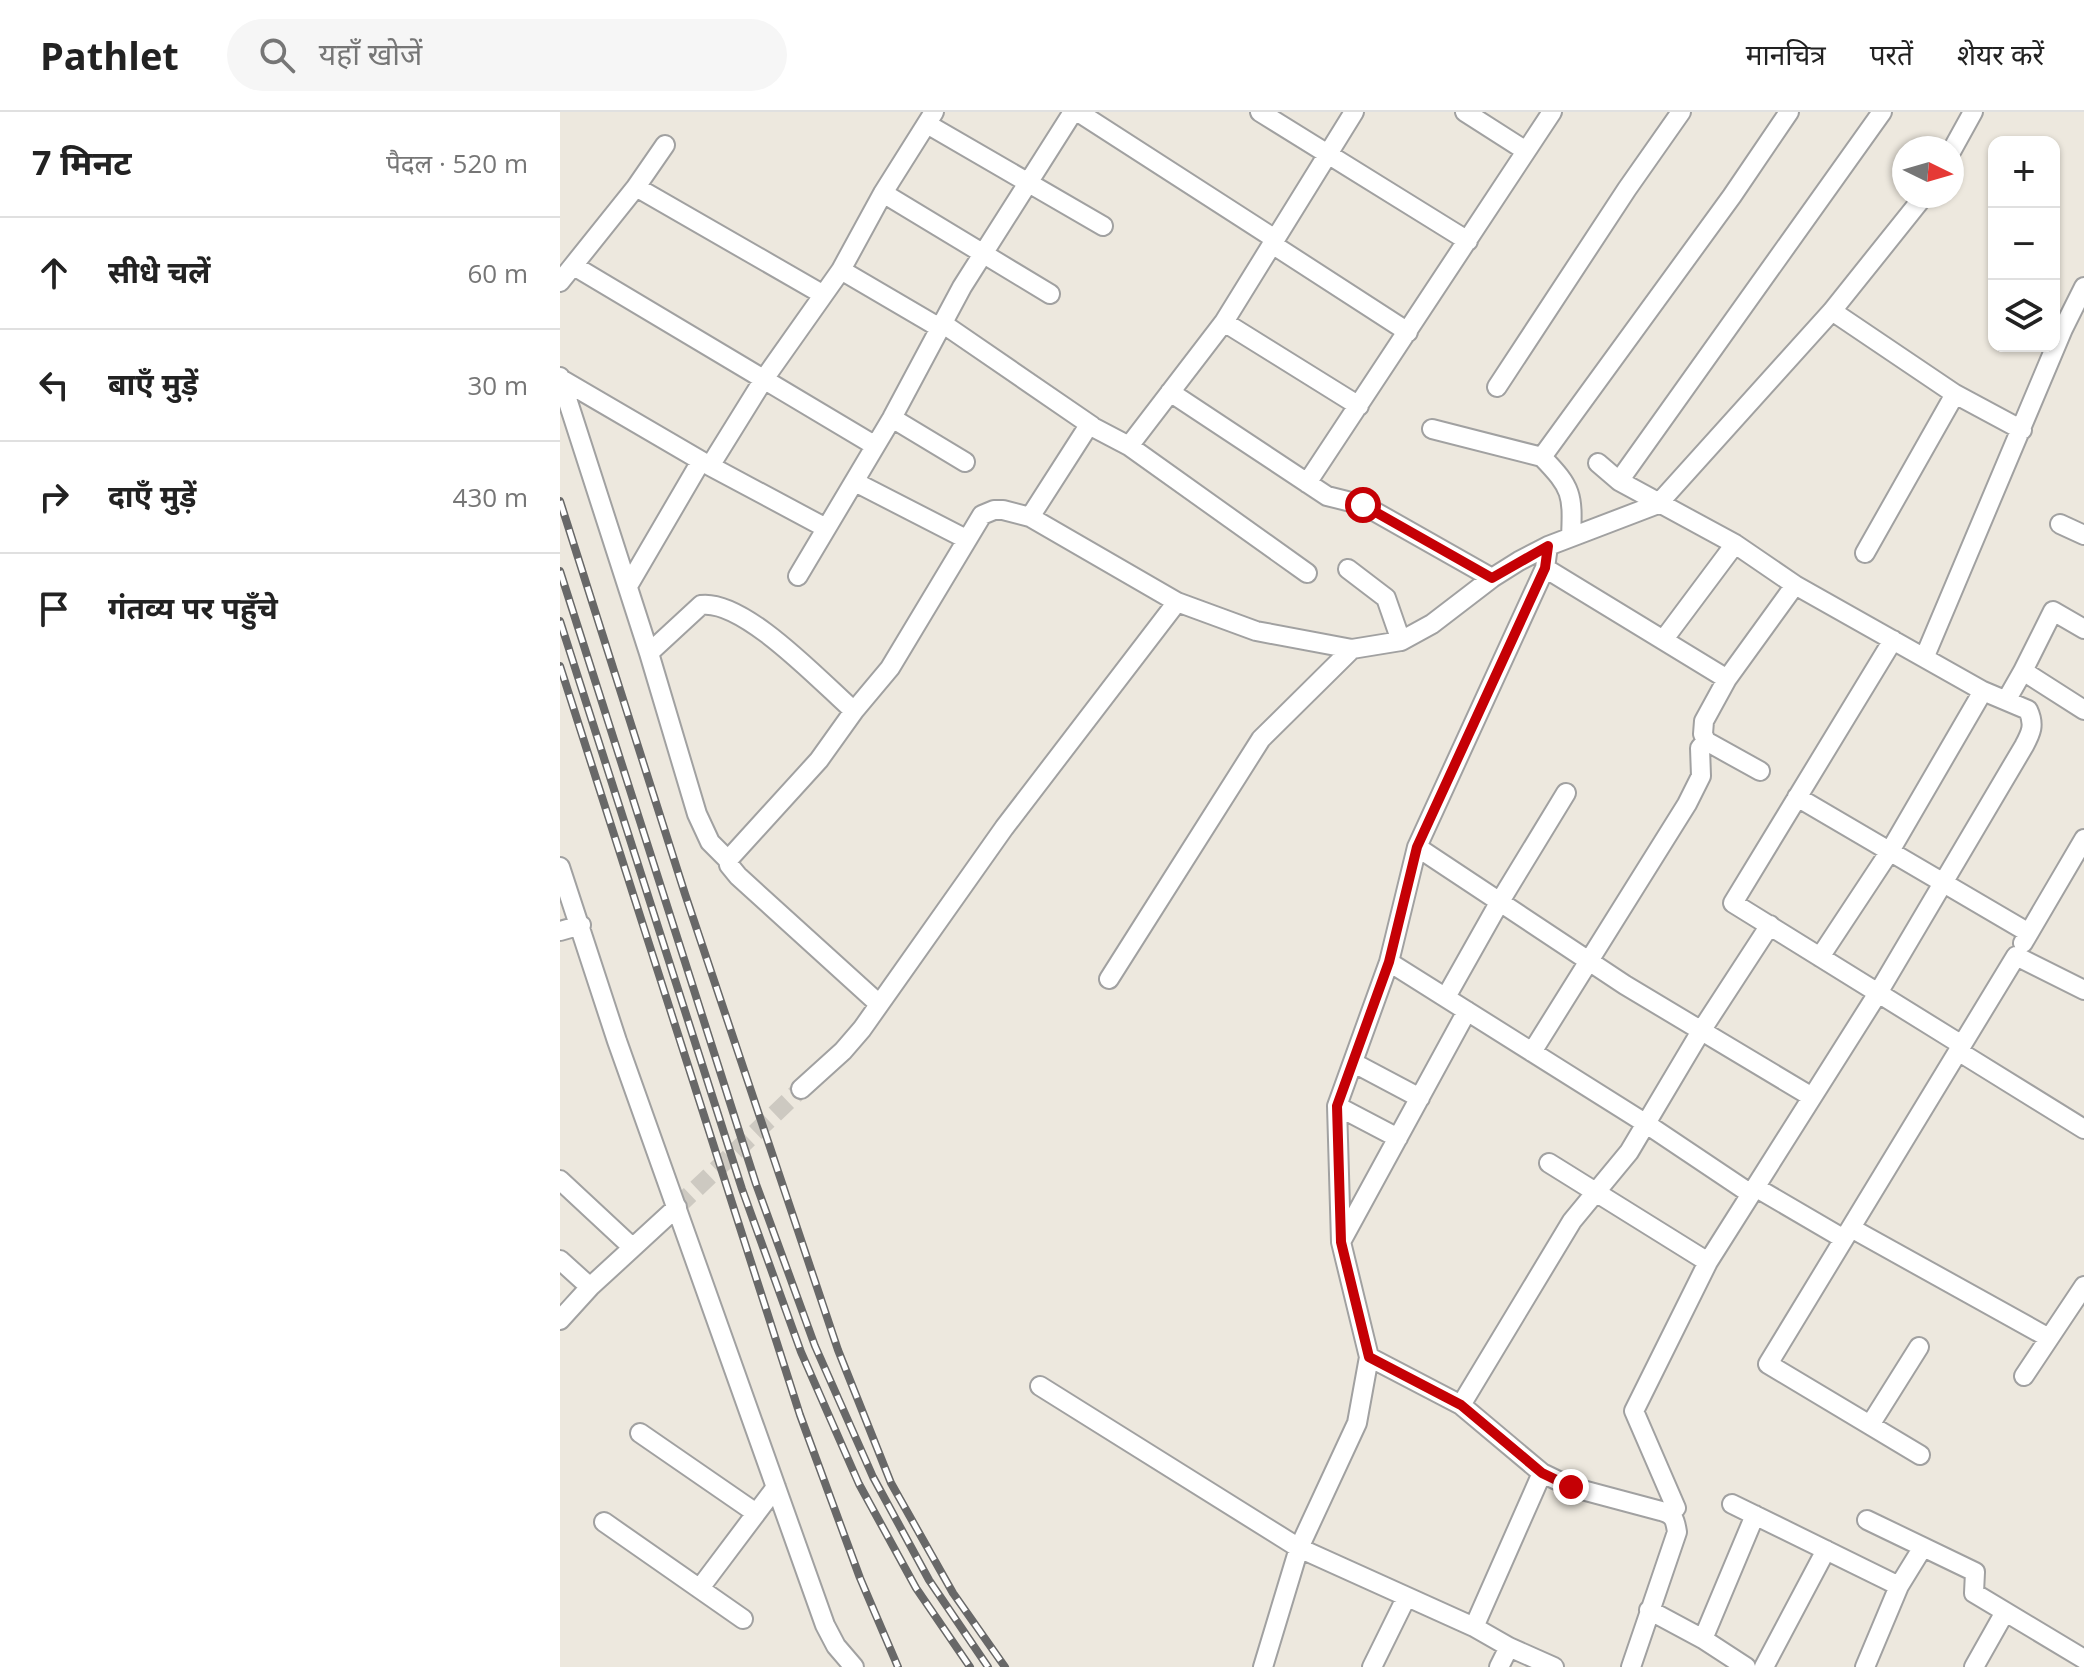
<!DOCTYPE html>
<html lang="hi">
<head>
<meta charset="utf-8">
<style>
  :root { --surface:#fff; --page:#f6f6f6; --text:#222; --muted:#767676; --line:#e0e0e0 }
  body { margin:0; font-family:"Open Sans","Noto Sans Devanagari",sans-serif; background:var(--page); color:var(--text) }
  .controls { position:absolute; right:24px; top:24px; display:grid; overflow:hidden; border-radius:16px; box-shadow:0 2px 6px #0004 }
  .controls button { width:72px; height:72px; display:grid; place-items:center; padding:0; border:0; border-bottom:2px solid var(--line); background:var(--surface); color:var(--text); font:40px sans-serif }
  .compass { position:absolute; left:1332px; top:24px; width:72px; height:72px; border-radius:50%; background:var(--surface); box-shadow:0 2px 6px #0004; rotate:95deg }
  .stop { position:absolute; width:24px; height:24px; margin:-18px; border:6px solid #c50005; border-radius:50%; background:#fff }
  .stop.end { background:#c50005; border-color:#fff; box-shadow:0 2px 8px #0008 }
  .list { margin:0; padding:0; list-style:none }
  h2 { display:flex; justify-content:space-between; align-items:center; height:104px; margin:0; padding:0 32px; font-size:34px }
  h2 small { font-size:26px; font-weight:400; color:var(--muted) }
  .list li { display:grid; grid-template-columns:52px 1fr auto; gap:24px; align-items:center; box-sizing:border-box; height:112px; padding:0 32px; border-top:2px solid var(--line) }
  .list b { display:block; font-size:30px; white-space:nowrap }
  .list em { font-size:26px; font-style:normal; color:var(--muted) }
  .icon { flex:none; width:44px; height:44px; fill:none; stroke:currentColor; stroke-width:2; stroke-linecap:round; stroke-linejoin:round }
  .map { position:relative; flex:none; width:1524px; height:1555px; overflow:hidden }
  header { display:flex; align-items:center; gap:48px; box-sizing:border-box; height:112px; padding:0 40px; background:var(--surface); border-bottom:2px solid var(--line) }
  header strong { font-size:38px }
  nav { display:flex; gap:44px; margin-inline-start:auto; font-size:28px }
  .search { width:560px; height:72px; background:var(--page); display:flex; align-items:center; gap:20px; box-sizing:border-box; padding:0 28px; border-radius:44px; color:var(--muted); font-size:30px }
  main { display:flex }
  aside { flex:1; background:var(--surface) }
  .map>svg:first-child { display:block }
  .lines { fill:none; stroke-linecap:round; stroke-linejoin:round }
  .street-tunnel { stroke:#cdc9c1; stroke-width:18; stroke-dasharray:18 9; stroke-linecap:butt }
  .street-casing { stroke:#a1a1a1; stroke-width:22 }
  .street { stroke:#fff; stroke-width:18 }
  .rail-casing { stroke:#686868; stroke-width:8 }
  .rail { stroke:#fff; stroke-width:5; stroke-dasharray:15; stroke-linecap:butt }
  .route { stroke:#c50005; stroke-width:10 }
</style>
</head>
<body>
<header>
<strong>Pathlet</strong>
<div class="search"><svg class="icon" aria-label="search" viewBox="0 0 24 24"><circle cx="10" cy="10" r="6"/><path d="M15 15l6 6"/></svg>यहाँ खोजें</div>
<nav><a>मानचित्र</a><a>परतें</a><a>शेयर करें</a></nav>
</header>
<main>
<aside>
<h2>7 मिनट<small>पैदल · 520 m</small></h2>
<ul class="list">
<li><svg class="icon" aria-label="ahead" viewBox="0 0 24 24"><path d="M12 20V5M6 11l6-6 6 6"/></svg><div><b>सीधे चलें</b></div><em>60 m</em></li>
<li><svg class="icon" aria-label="left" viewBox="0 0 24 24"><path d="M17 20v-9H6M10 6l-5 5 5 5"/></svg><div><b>बाएँ मुड़ें</b></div><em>30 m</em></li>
<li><svg class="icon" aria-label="right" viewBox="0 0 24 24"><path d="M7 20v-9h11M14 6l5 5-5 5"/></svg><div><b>दाएँ मुड़ें</b></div><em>430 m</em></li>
<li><svg class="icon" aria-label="arrive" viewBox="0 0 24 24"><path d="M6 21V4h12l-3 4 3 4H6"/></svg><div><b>गंतव्य पर पहुँचे</b></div></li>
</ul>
</aside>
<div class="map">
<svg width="1524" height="1555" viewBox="0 0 1524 1555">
  <rect width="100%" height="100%" fill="#ede8de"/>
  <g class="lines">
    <path class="street-tunnel" d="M117 1095 241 977"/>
    <defs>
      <path id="street" d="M518 0 715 127
        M700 0 908 129
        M905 0 966 39
        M367 12 543 114
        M1392 38 1413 0
        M76 75 262 182
        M323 81 490 182
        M712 132 848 220
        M14 154 314 333
        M281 158 380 216
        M0 170 76 75 105 33
        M1272 199 1395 282 1462 318
        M664 210 794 0
        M382 211 532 314
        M0 265 89 541 137 702 150 730 168 748
        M1 267 150 354 266 416
        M937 275 1067 77 1121 0
        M610 280 767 384 803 393 932 466
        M332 306 405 350
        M872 317 982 345 1172 84 1229 0
        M569 334 664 210 799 294
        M982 345C1012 376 1013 382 1011 425
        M1038 351 1059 369 1175 432 1235 473 1423 579 1468 598C1475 613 1471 621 1464 634L1318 881 1148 1150 1074 1299 1116 1396
        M150 354 204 267 281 158 323 81 374 0
        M1059 369 1322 0
        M295 370 406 427
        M747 371 992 0
        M470 405 529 313 569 334 747 461
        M1500 412 1524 423
        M1305 441 1395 282
        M985 456 1167 567
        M788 457 826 486 841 529
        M238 464 332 306 402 175 513 0
        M68 474 141 349
        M1104 527 1175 432
        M1333 528 1173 791 1402 933
        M89 541 141 493C184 487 261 570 294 599
        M1365 544 1503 217 1524 175
        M1463 559 1493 499 1524 517
        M1447 587 1463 559 1524 598
        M1200 659 1146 629 1143 622 1144 609 1167 567 1235 473
        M1237 685 1469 821
        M857 735 1065 873 1252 985
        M0 755 57 929 265 1513 276 1534 294 1555
        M0 819 21 813
        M1463 831 1524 727
        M1260 845 1330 739 1423 579
        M829 850 1085 1011 1191 1082
        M549 867 701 627 792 537
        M886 885 939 791 1006 681
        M319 892 178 764 169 753 168 748 259 648 294 599 330 556 422 403 434 398H443L470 405 617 490 696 519 792 537 841 529 872 512 932 466 959 449 988 434 1098 392 1272 199 1364 84
        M1398 939 1524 1017
        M972 940 1127 692 1141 664 1140 636 1146 629
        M794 951 860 986
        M241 977 283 939 302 917 444 716 617 490
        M777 994 838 1026
        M989 1051 1148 1150
        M0 1068 72 1135
        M1195 1075 1284 1127
        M1291 1116 1489 1226
        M782 1128 907 899
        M0 1148 30 1175
        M0 1208 30 1175 117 1095
        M1464 1264 1524 1174
        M480 1274 739 1436 914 1515 949 1535 994 1555
        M901 1293 809 1245 781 1130 777 994 829 850 857 735 985 456 988 434
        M1310 1313 1359 1235
        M80 1321 196 1401
        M1360 1343 1208 1252 1456 844 1524 878
        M982 1361 1011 1375 1101 1399C1114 1403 1115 1407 1117 1420L1071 1555
        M1172 1392 1339 1474 1363 1435
        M1307 1408 1415 1460 1414 1481 1524 1547
        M44 1410 183 1507
        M140 1476 216 1375
        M1089 1498 1143 1527 1186 1555
        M914 1515 982 1361 901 1293 1012 1109 1069 1040 1141 919 1210 813
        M1143 1527 1195 1403
        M703 1555 739 1436 797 1311 809 1245
        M812 1555 846 1486
        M939 1555 949 1535
        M1204 1555 1266 1438
        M1305 1555 1339 1474
        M1414 1555 1445 1500"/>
    </defs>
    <use href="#street" class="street-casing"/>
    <use href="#street" class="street"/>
    <defs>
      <path id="rail" d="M0 389 125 782 278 1238 331 1371 393 1481 445 1555
        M0 459 196 1072 255 1234 313 1365 369 1468 428 1555
        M0 509 182 1077 241 1240 299 1372 356 1476 410 1555
        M0 554 240 1303 300 1466 338 1555"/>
    </defs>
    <use href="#rail" class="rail-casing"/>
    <use href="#rail" class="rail"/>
  </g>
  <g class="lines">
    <path class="route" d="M803 393 932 466 988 434 985 456 857 735 829 850 777 994 781 1130 809 1245 901 1293 982 1361 1011 1375"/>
  </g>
</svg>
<div class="controls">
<button>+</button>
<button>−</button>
<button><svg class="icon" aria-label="layers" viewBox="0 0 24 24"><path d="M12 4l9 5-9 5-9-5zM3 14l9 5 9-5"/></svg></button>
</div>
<svg class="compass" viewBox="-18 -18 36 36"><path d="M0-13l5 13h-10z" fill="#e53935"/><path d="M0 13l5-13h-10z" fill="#767676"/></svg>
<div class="stop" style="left:803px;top:393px"></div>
<div class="stop end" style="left:1011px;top:1375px"></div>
</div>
</main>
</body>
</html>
